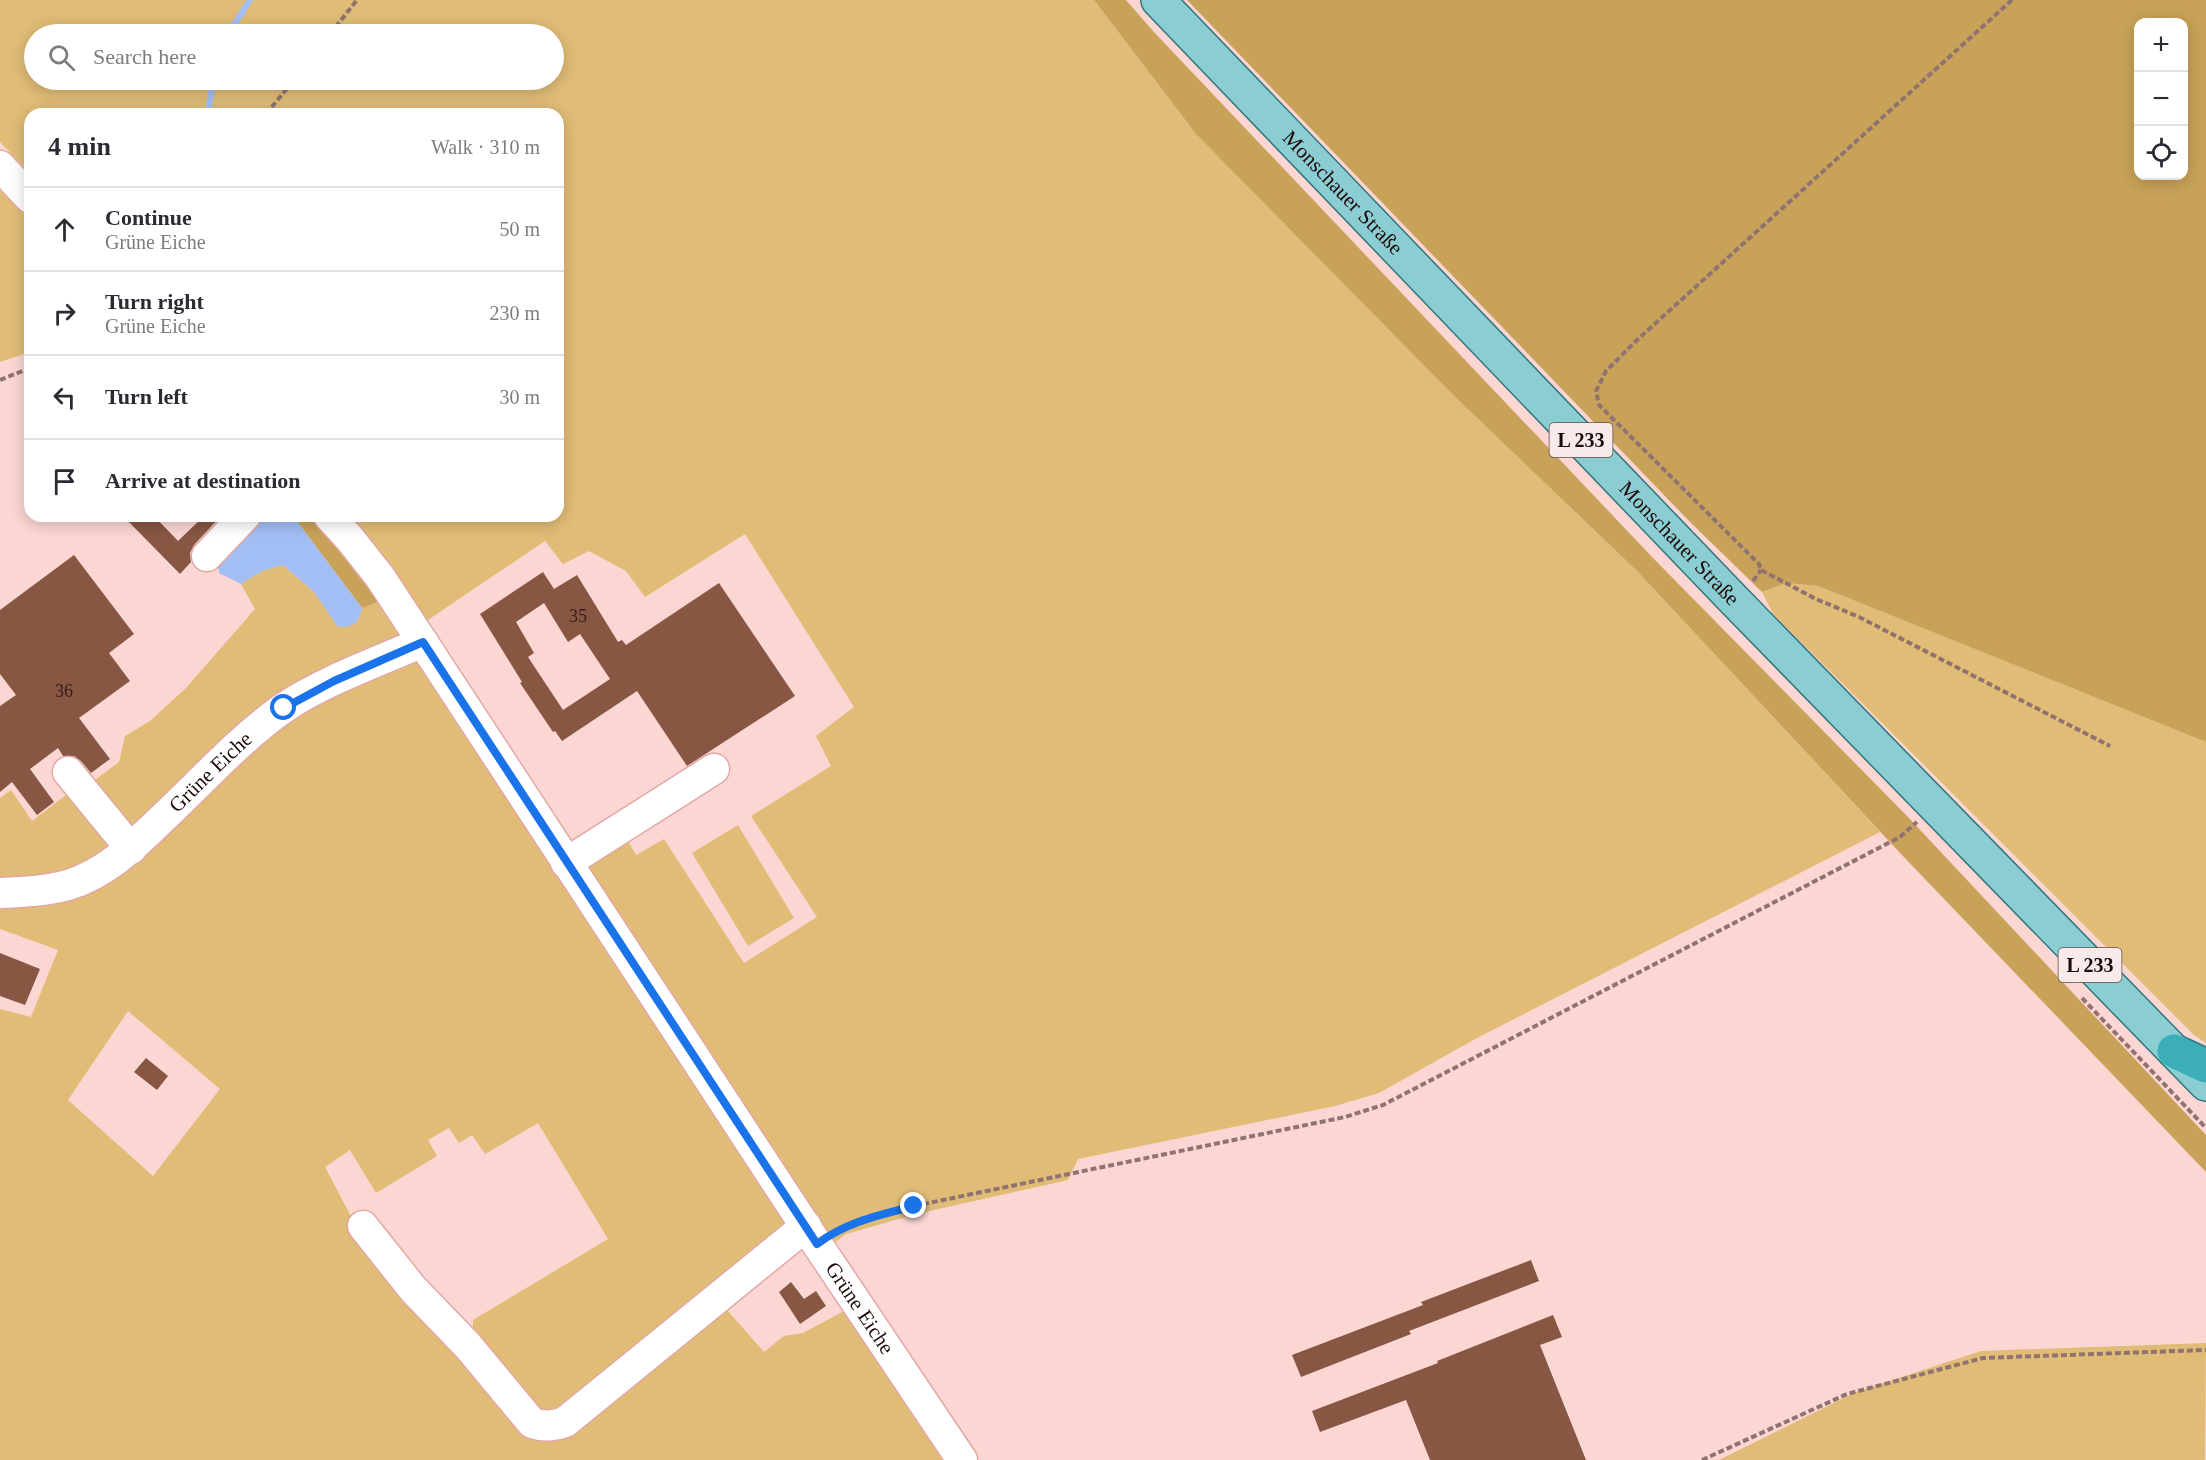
<!DOCTYPE html>
<html lang="en">
<head>
<meta charset="utf-8">
<style>
  :root { --surface:#fff; --page:#f2f2f3; --text:#2b2b33; --muted:#7c7c81; --line:#e1e1e2 }
  body { margin:0; font-family:"Times New Roman",serif; background:var(--page); color:var(--text) }
  .controls { position:absolute; right:18px; top:18px; display:grid; overflow:hidden; border-radius:12px; box-shadow:0 3px 15px #0003 }
  .controls button { width:54px; height:54px; display:grid; place-items:center; padding:0; border:0; border-bottom:2px solid var(--line); background:var(--surface); color:var(--text); font:30px sans-serif }
  .stop { position:absolute; width:18px; height:18px; margin:-14px; border:4px solid #1a73e8; border-radius:50%; background:#fff }
  .stop.end { background:#1a73e8; border-color:#fff; box-shadow:0 2px 6px #0008 }
  .list { margin:0; padding:0; list-style:none }
  h2 { display:flex; justify-content:space-between; align-items:center; height:78px; margin:0; padding:0 24px; font-size:26px }
  h2 small { font-size:20px; font-weight:400; color:var(--muted) }
  .list li { display:grid; grid-template-columns:39px 1fr auto; gap:18px; align-items:center; box-sizing:border-box; height:84px; padding:0 24px; border-top:2px solid var(--line) }
  .list b { display:block; font-size:22px; white-space:nowrap }
  .list p { margin:0; font-size:20px; white-space:nowrap; color:var(--muted) }
  .list em { font-size:20px; font-style:normal; color:var(--muted) }
  .icon { flex:none; width:33px; height:33px; fill:none; stroke:currentColor; stroke-width:2; stroke-linecap:round; stroke-linejoin:round }
  .map { position:relative; flex:none; width:2206px; height:1460px; overflow:hidden }
  .search { position:absolute; background:var(--surface); box-shadow:0 3px 15px #0003; left:24px; top:24px; width:540px; height:66px; display:flex; align-items:center; gap:15px; box-sizing:border-box; padding:0 21px; border-radius:33px; color:var(--muted); font-size:22px }
  .panel { position:absolute; background:var(--surface); box-shadow:0 3px 15px #0003; left:24px; top:108px; width:540px; height:414px; border-radius:18px }
  .map>svg:first-child { display:block }
  .green { fill:#e0bc76; fill-rule:evenodd }
  .forest { fill:#c8a258; fill-rule:evenodd }
  .water { fill:#a2bef4 }
  .lines { fill:none; stroke-linecap:round; stroke-linejoin:round }
  .stream { stroke:#a2bef4; stroke-width:6 }
  .building { fill:#875744; fill-rule:evenodd }
  .minor-casing { stroke:#e3a8a4; stroke-width:33 }
  .major-casing { stroke:#32757a; stroke-width:36 }
  .highway-casing { stroke:#32757a; stroke-width:36 }
  .path { stroke:#907371; stroke-width:4; stroke-dasharray:6 3; stroke-linecap:butt }
  .minor { stroke:#fff; stroke-width:30 }
  .major { stroke:#8aced4; stroke-width:33 }
  .highway { stroke:#3caeb7; stroke-width:33 }
  .route { stroke:#1a73e8; stroke-width:8 }
  .labels { text-anchor:middle; stroke-width:6; stroke-linejoin:round; paint-order:stroke }
  .number-label { font-size:18px; fill:#381d18 }
  .shield { fill:#f7eae9; stroke:#5f4d4c; stroke-width:1.5 }
  .shield-label { font-size:20px; font-weight:bold; fill:#1e0a09 }
  .street-label { font-size:21px; fill:#1e0a09; stroke:#f7eae9 }
</style>
</head>
<body>
<div class="map">
<svg width="2206" height="1460" viewBox="0 0 2206 1460">
  <rect width="100%" height="100%" fill="#fbd6d3"/>
  <path class="green" d="M0 0H1094L1196 134 1453 395 1637 571 1880 832 1477 1038 1379 1093 1335 1106 1078 1159 1068 1180 916 1214 846 1234 834 1243 580 865 625 836 636 855 664 839 744 963 817 917 751 816 831 766 816 736 854 707 745 534 645 597 626 571 589 551 563 564 545 541 422 624 341 516H558V114H30V173L0 142ZM34 34H554V80H34Z
    M0 182 30 213V352L0 362Z
    M283 565 314 592 338 627C352 626 360 624 362 608L384 600 402 641 299 689 131 844 87 786 119 762 125 736 150 721 185 689 255 609 241 584 262 571Z
    M1786 583 1818 586 2206 742V1043L2194 1035 1773 614 1762 592Z
    M418 653 808 1244 727 1310 764 1352 784 1336 803 1333 846 1310 943 1460H0V1009L31 1017 58 950 0 929V899L84 884 289 715ZM128 1011 220 1089 153 1176 68 1100ZM538 1123 608 1239 473 1320V1343L354 1222 325 1167 350 1150 376 1193 437 1156 428 1140 449 1128 459 1143 472 1135 485 1154Z
    M74 789 120 850 97 864 0 886V798L11 790 32 821Z
    M738 825 794 918 748 946 692 853Z
    M2206 1343 2205 1460H1719L1856 1392 1981 1351Z"/>
  <path class="forest" d="M1094 0H1126L1153 31 1653 558 1908 817 2206 1135V1172L1901 854 1637 571 1453 395 1196 134Z
    M1187 0H2206V742L1818 586 1786 583 1762 592 1690 522ZM2184 22V176H2138V22Z
    M293 516H319L384 600 362 608Z"/>
  <path class="water" d="M258 516H293L362 608C360 623 352 628 338 627L314 592 283 565 262 571 241 584 219 573 218 563Z"/>
  <g class="lines">
    <path class="stream" d="M228 34 250 0
      M208 114 213 80"/>
  </g>
  <path class="building" d="M123 516H154L178 541 204 516H221L194 545 190 553 191 562 180 574Z
    M74 555 134 634 109 653 130 681 79 718 110 759 91 773 81 761 74 756H63L58 748 30 769 54 802 37 815 12 782 0 792V706L16 695 0 674V610Z
    M543 572 554 589 577 575 618 642 622 640 626 645 719 583 795 696 687 766 637 691 562 741 555 731 553 732 520 683 522 682 480 614ZM544 603 568 642 580 634 610 679 563 710 528 657 534 653 516 622Z
    M0 953 40 969 25 1005 0 996Z
    M146 1058 168 1076 157 1090 134 1072Z
    M1531 1260 1539 1281 1409 1331 1411 1334 1301 1377 1292 1355 1423 1305 1421 1302Z
    M791 1282 804 1299 816 1291 826 1306 800 1324 779 1292Z
    M1553 1315 1562 1337 1540 1345 1586 1460H1430L1406 1400 1320 1432 1312 1411 1438 1363 1437 1361Z"/>
  <g class="lines">
    <defs>
      <g id="minor">
        <path d="M0 166 30 198"/>
        <path id="s1" d="M329 516 350 539 380 577 817 1244 962 1460"/>
        <path d="M207 556 245 516"/>
        <path d="M68 772 131 849"/>
        <path d="M566 863 714 769"/>
        <path id="s2" d="M0 893C23 892 46 891 68 885 108 873 139 841 167 814 205 778 240 739 282 709 321 682 379 661 423 642"/>
        <path d="M363 1226 413 1289 468 1346 532 1423C544 1427 553 1426 565 1422L806 1226"/>
      </g>
      <g id="major">
        <path id="s3" d="M1158 0 1734 600 2206 1084"/>
      </g>
      <path id="highway" d="M2174 1051 2206 1066"/>
    </defs>
    <use href="#minor" class="minor-casing"/>
    <use href="#major" class="major-casing"/>
    <use href="#highway" class="highway-casing"/>
    <path class="path" d="M2012 0 1637 340 1606 371 1596 391 1599 405 1759 564 1761 570 1816 599 1859 617 2110 746
      M330 34 357 0
      M266 114 294 80
      M0 380 30 368
      M1753 581 1761 570
      M2082 998 2206 1128
      M837 1230 863 1220 914 1206 1345 1117 1383 1105 1900 837 1917 822
      M1702 1460 1847 1394 1983 1358 2206 1350"/>
    <use href="#minor" class="minor"/>
    <use href="#major" class="major"/>
    <use href="#highway" class="highway"/>
  </g>
  <g class="lines">
    <path class="route" d="M284 708 334 681 423 642 817 1244C846 1222 880 1215 914 1206"/>
  </g>
  <g class="labels">
    <g class="number-label">
      <text x="578" y="622">35</text>
      <text x="64" y="697">36</text>
    </g>
    <g class="shield">
      <rect x="1549.5" y="423" width="63" height="34" rx="4.5"/>
      <rect x="2058.5" y="948" width="63" height="34" rx="4.5"/>
    </g>
    <g class="shield-label">
      <text x="1581" y="447">L 233</text>
      <text x="2090" y="972">L 233</text>
    </g>
    <g class="street-label">
      <text dy="7" stroke="none"><textPath href="#s3" startOffset="267">Monschauer Straße</textPath></text>
      <text dy="7" stroke="none"><textPath href="#s3" startOffset="753">Monschauer Straße</textPath></text>
      <text dy="7" stroke="none"><textPath href="#s2" startOffset="252">Grüne Eiche</textPath></text>
      <text dy="7" stroke="none"><textPath href="#s1" startOffset="954">Grüne Eiche</textPath></text>
    </g>
  </g>
</svg>
<div class="controls">
<button>+</button>
<button>−</button>
<button><svg class="icon" aria-label="locate" viewBox="0 0 24 24"><circle cx="12" cy="12" r="6"/><path d="M12 2v4M12 18v4M2 12h4M18 12h4"/></svg></button>
</div>
<div class="stop" style="left:284px;top:708px"></div>
<div class="stop end" style="left:914px;top:1206px"></div>
<div class="search"><svg class="icon" aria-label="search" viewBox="0 0 24 24"><circle cx="10" cy="10" r="6"/><path d="M15 15l6 6"/></svg>Search here</div>
<section class="panel">
<h2>4 min<small>Walk · 310 m</small></h2>
<ul class="list">
<li><svg class="icon" aria-label="ahead" viewBox="0 0 24 24"><path d="M12 20V5M6 11l6-6 6 6"/></svg><div><b>Continue</b><p>Grüne Eiche</p></div><em>50 m</em></li>
<li><svg class="icon" aria-label="right" viewBox="0 0 24 24"><path d="M7 20v-9h11M14 6l5 5-5 5"/></svg><div><b>Turn right</b><p>Grüne Eiche</p></div><em>230 m</em></li>
<li><svg class="icon" aria-label="left" viewBox="0 0 24 24"><path d="M17 20v-9H6M10 6l-5 5 5 5"/></svg><div><b>Turn left</b></div><em>30 m</em></li>
<li><svg class="icon" aria-label="arrive" viewBox="0 0 24 24"><path d="M6 21V4h12l-3 4 3 4H6"/></svg><div><b>Arrive at destination</b></div></li>
</ul>
</section>
</div>
</body>
</html>
